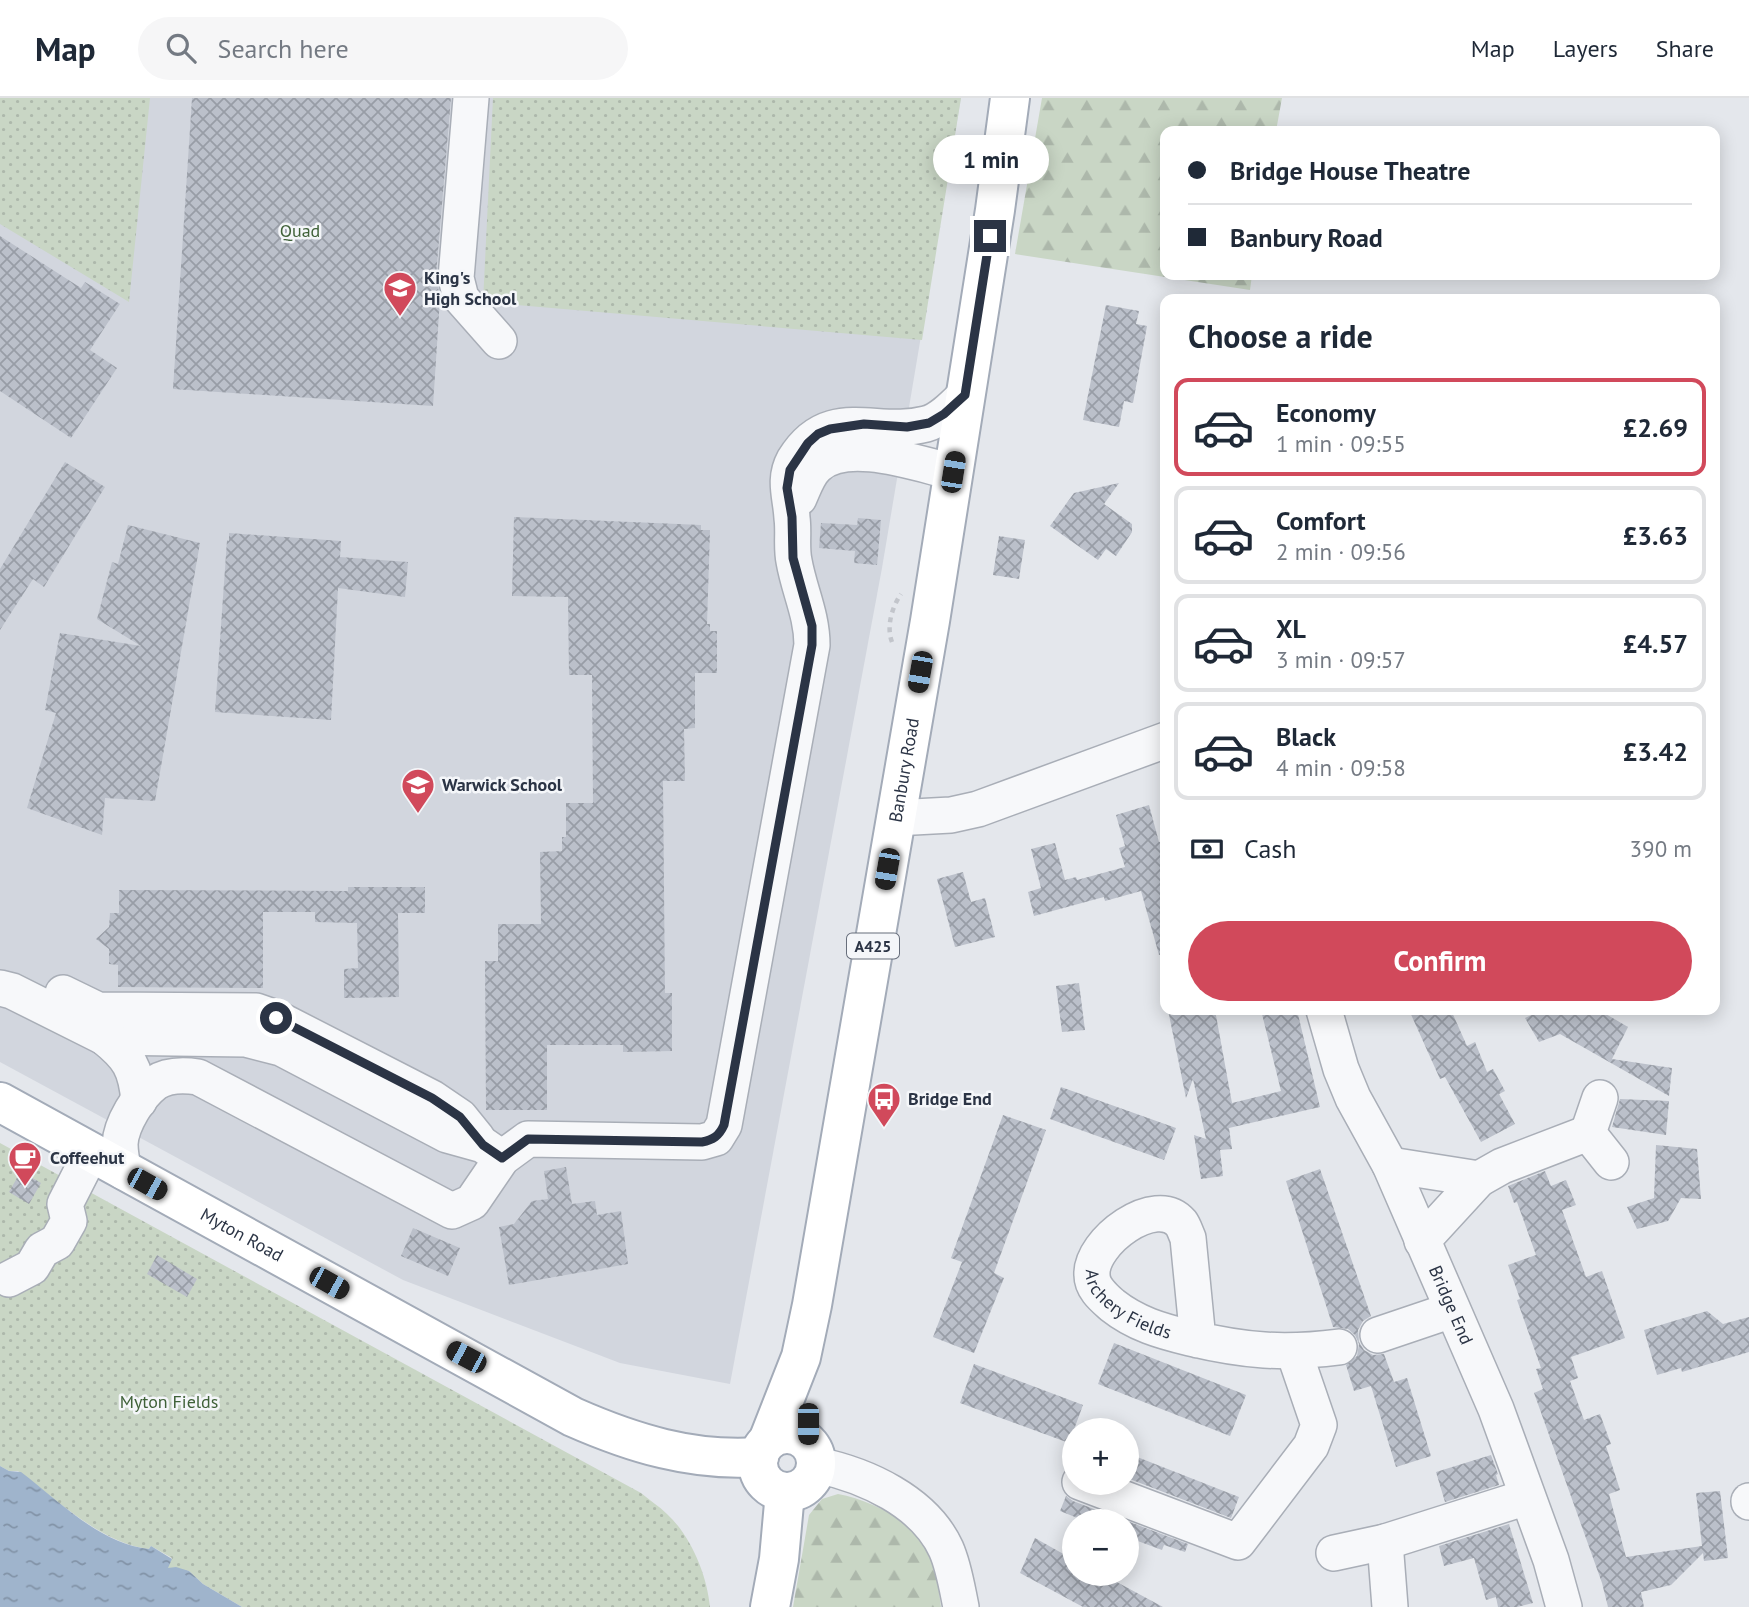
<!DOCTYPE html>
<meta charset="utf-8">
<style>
:root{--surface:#fff;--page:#f6f6f7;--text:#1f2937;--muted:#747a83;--line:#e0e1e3;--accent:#d1495b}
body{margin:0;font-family:"PT Sans",sans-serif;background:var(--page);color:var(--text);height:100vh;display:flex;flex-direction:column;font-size:26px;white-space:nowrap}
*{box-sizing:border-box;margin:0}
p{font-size:23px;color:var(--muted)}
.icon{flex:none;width:38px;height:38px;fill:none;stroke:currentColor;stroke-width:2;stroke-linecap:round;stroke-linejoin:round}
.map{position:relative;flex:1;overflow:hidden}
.drawer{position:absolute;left:1160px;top:196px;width:560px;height:721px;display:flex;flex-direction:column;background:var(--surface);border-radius:14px;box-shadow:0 4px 18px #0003}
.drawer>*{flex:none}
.top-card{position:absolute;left:1160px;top:28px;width:560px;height:154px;border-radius:14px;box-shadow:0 4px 18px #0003;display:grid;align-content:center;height:154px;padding:0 28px;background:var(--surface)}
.fabs{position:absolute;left:1062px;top:1320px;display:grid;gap:14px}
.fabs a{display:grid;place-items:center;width:77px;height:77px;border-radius:50%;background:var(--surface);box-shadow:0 4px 18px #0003;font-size:35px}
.end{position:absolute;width:32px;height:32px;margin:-16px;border:9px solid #2b3445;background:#fff;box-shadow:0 0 0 4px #fff}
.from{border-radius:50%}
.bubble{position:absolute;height:49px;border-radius:24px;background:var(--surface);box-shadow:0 4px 18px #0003;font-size:23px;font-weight:700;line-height:49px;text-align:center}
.car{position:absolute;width:21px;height:42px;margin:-21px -10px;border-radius:9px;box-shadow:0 0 5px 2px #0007;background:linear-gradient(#222 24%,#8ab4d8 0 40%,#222 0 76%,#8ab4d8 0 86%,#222 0)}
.top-card b{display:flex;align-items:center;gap:24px;height:66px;font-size:26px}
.top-card b+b{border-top:2px solid var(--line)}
.top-card i{width:18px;height:18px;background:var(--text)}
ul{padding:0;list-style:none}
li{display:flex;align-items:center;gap:21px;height:98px;margin:0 14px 10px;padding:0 14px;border:4px solid var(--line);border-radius:14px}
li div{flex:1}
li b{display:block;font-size:26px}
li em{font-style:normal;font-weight:700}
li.current{border-color:var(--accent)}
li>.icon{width:63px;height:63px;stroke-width:1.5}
h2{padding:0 28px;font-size:32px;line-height:84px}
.pay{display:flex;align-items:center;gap:18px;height:77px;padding:0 28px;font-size:26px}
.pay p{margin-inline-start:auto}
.button{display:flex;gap:14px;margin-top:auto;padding:14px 28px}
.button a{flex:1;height:80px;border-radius:42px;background:var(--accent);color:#fff;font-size:28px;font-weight:700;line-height:80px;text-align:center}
header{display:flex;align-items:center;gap:42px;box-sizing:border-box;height:98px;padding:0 35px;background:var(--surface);border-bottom:2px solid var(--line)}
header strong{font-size:33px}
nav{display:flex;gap:38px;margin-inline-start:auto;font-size:24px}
.search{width:490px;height:63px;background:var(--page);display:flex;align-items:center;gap:18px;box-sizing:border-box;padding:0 24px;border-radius:38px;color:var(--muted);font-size:26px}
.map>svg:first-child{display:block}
</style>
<header>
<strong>Map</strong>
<div class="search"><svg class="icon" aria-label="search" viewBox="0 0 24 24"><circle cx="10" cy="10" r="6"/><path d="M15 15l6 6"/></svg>Search here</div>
<nav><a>Map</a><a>Layers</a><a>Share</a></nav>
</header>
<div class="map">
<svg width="1749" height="1509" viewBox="0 0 1749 1509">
<defs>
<pattern id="forest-firs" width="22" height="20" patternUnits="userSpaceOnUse" patternTransform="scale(1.75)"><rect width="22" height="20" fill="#c9d6c5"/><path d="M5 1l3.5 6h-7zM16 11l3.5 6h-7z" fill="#adb8ab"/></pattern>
<pattern id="park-dots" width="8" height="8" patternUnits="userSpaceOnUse" patternTransform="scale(1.75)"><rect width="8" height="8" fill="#c9d6c5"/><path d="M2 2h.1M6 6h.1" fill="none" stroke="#adb8ab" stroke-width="1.8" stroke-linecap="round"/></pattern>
<pattern id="water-ripples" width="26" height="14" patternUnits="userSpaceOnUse" patternTransform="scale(1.75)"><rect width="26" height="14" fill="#9fb4cc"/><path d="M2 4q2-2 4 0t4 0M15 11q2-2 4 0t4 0" fill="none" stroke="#8293a7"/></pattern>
<pattern id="building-cross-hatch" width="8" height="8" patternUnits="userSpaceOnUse" patternTransform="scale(1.75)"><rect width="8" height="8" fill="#bbc0ca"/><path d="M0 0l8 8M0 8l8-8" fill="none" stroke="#989da6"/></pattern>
</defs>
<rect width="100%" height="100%" fill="#e4e7ec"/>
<path fill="#d2d6de" d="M0 0H961L882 470 730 1286 620 1265 403 1182 0 964Z"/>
<path fill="url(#forest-firs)" d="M1042 0H1282L1276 33H1166V177H1252L1250 192 1015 156Z
M838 1396C870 1402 916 1423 930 1456 936 1472 939 1492 941 1509H793L809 1417 822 1401Z"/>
<path fill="url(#park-dots)" d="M0 0H150L129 204 0 126Z
M493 0H961L922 242 483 204Z
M0 1045 641 1395C649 1402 659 1408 667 1416 691 1438 707 1477 710 1509H242L203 1486 189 1473 167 1471 172 1460 151 1448 149 1451C102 1446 55 1400 18 1373H9L0 1368Z"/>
<path fill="url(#water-ripples)" d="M0 1368 9 1373 21 1374C58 1402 100 1446 149 1451L151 1448 172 1461 168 1470 176 1469 189 1473 203 1486 242 1509H0Z"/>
<path fill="url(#building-cross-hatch)" d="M192 0H451L436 178 440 200 433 308 173 291Z
M0 138 81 190 85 184 120 206 90 252 117 270 71 340 0 293Z
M1106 207 1139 213 1136 226 1147 228 1133 305 1124 303 1119 329 1083 322Z
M65 364 105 389 44 489 33 481 0 532V471Z
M1119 385 1104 406 1132 426V434L1116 458 1106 451 1098 462 1050 428 1074 395Z
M514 419 701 427V432H710L707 526H710V533H717V575H695V630L684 631 685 683H663L665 895H672V953L623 954V947H547V1012H486L485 863H498V826H541L540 754 562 753V739H566V705H593L592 577H569L568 499 512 498Z
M858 420 881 422 877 467 854 465 855 453 819 450 821 425 857 427Z
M128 427 200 445 155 703 105 700 102 737 27 710 56 615 45 612 60 535 141 548 97 521 112 464 118 466Z
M229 435 341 443 340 459 408 464 405 499 338 490 331 622 215 614 227 442 229 443Z
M999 438 1025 442 1019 481 993 477Z
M1149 707 1159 744 1166 742V856L1159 857 1141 793 1105 803 1104 799 1034 818 1028 794 1041 790 1031 751 1055 745 1065 782 1076 779 1077 782 1125 769 1119 750 1125 748 1116 717Z
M963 774 971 804 985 800 995 839 955 849 937 781Z
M348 789H425V815H398L399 899 344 900V871L358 870 357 825 315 824V814H263V890L118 889V867L109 866V851L96 841 109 829 110 815H119V792L348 793Z
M1079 885 1085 932 1062 934 1056 888Z
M1168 912H1215L1232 1005 1281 993 1262 916 1281 912H1297L1320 1009 1229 1030 1232 1051 1220 1052 1223 1078 1201 1081 1194 1037 1206 1041 1193 981 1186 1000Z
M1409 912H1451L1467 948 1475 944 1487 974 1493 971 1505 993 1499 996 1515 1026 1481 1044 1445 979 1440 981Z
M1542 912H1599L1628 929 1612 961 1672 970 1669 998 1560 936 1539 944 1525 920Z
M1061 989 1176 1030 1164 1062 1050 1021Z
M1620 1001 1669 1003 1666 1037 1612 1029Z
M1003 1017 1046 1032 994 1175 1004 1180 974 1255 933 1239 962 1164 951 1160Z
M1656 1047 1697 1051 1701 1101 1681 1100 1668 1123 1637 1131 1627 1109 1654 1100Z
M566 1069 572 1106 595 1103 597 1117 621 1113 628 1166 509 1187 499 1129 514 1126 532 1103 548 1101 544 1073Z
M1320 1071 1371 1218 1363 1223 1358 1232 1359 1244 1364 1252 1373 1257 1384 1256 1394 1284 1407 1280 1431 1358 1396 1369 1371 1288 1354 1293 1346 1267 1357 1258 1359 1246 1355 1237 1348 1231 1333 1229 1286 1083Z
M21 1073 41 1085 29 1106 9 1094Z
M1545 1073 1551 1088 1566 1082 1576 1107 1562 1112 1586 1179 1602 1173 1625 1240 1571 1259 1578 1280 1570 1283 1584 1322 1600 1316 1611 1346 1606 1348 1620 1392 1609 1396 1626 1459 1702 1448 1696 1395 1720 1393 1728 1460 1704 1463 1703 1455 1671 1487 1641 1494 1644 1509H1608L1602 1485 1534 1295 1543 1291 1536 1271 1541 1270 1517 1202 1520 1201 1508 1167 1536 1157 1517 1104 1514 1105 1508 1088Z
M413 1130 460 1150 448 1178 401 1158Z
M157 1157 197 1181 187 1199 147 1176Z
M1707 1213 1723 1226 1749 1219V1254L1682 1274 1681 1270 1657 1277 1644 1232Z
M1114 1245 1246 1297 1230 1338 1098 1286Z
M974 1266 1083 1307 1069 1345 960 1305Z
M1127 1355 1239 1399 1231 1420 1127 1380Z
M1491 1357 1498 1376 1496 1377 1499 1387 1445 1404 1436 1374Z
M1066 1398 1073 1403 1125 1423H1085L1060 1413Z
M1127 1423 1188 1446 1185 1454 1164 1447 1162 1452 1127 1439Z
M1509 1426 1533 1505 1517 1509H1498L1496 1499 1486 1502 1474 1460 1444 1468 1439 1448Z
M1035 1440 1074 1462V1475H1100L1163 1509H1083L1020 1475Z"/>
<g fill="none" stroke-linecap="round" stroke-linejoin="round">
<defs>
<g id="minor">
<path d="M471 0 456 180 461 200 499 243"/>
<path d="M799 400C804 389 808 376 817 368 847 340 918 366 953 374"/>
<path d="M895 720 951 717 978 711 1166 642"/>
<path d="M0 890 12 893 104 939 246 941 281 950 447 1037 483 1047 502 1060"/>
<path d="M63 895 98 912 256 913 276 920 432 1000 460 1019 477 1040"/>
<path id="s1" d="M1324 912 1341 971 1353 1000 1390 1067 1496 1311 1551 1462 1564 1509"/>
<path d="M104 939C129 959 136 970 139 1003"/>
<path d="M1600 1000 1588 1035 1611 1064"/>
<path d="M1390 1067 1479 1081"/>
<path d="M124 1074C122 1065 120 1056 120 1046 121 1026 139 997 155 985 167 977 185 977 198 979L452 1113 472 1104 502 1060 528 1041 702 1044 716 1040 724 1027 812 547C812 517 799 492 794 463 791 449 794 434 792 420 791 399 783 382 794 362 829 305 876 339 926 326 941 322 954 308 965 297"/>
<path d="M1422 1143 1479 1081 1502 1068 1588 1035"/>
<path d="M9 1181 32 1169 42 1152 57 1144 69 1123 65 1106 91 1055"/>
<path d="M1378 1237 1452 1212"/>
<path id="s2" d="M1198 1242 1188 1140C1186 1136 1184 1129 1181 1125 1156 1095 1090 1144 1092 1177 1092 1190 1103 1199 1112 1207 1136 1226 1161 1233 1190 1240 1245 1253 1283 1256 1339 1249"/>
<path d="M817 1367C865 1377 924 1403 946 1451 954 1469 957 1490 961 1509"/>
<path d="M1080 1384 1238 1444 1311 1348 1319 1327 1294 1254"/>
<path d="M1749 1403V1404"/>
<path d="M1385 1444 1390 1509"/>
<path d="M1334 1455 1385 1444 1527 1399"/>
</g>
<g id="major">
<path id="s3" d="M0 1004 573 1319C632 1345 693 1364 759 1359"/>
<circle cx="787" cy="1365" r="29"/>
<path id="s4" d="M768 1343 801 1259 812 1207 930 523 995 112 1010 0"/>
<path d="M770 1509 779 1461 785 1394"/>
</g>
</defs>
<use href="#minor" stroke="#a9aeb7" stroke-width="38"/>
<use href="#major" stroke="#a3abb8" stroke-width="42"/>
<path stroke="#c2c5cb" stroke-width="4.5" stroke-dasharray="5 5" stroke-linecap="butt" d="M892 544C886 529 892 509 901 496"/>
<use href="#minor" stroke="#f7f8fa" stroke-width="35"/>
<use href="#major" stroke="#fff" stroke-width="38"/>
</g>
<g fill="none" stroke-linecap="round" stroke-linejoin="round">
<path stroke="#2b3445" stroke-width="9" d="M276 920 432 1000 460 1019 483 1047 502 1060 528 1041 702 1044C713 1042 719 1038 724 1027L812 547V528L793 460 792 419 787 390 790 372 808 345 818 336 830 331 864 326 907 329 929 325 944 316 965 297 990 138"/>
</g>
<defs>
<symbol id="school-pin" viewBox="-11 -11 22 30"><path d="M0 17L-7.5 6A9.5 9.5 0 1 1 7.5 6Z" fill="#d1495b" stroke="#f4f6f9"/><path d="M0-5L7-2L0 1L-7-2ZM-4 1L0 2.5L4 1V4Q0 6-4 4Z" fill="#fff"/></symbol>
<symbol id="bus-pin" viewBox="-11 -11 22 30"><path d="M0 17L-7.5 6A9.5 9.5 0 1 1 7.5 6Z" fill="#d1495b" stroke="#f4f6f9"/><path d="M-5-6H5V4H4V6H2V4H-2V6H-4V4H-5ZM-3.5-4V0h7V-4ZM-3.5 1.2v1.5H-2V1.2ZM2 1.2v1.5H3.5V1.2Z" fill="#fff"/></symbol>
<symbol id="cafe-pin" viewBox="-11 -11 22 30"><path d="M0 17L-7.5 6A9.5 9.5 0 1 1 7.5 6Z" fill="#d1495b" stroke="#f4f6f9"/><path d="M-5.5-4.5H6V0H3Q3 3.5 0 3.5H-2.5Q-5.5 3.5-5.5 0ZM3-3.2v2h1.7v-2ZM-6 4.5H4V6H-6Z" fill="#fff"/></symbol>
</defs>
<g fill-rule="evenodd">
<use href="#school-pin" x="381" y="171" width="38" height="52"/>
<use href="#school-pin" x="399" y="668" width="38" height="52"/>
<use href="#bus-pin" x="865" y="982" width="38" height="52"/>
<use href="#cafe-pin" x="6" y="1041" width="38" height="52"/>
</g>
<g text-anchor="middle" stroke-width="5" stroke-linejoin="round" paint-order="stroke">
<rect fill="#f4f6f9" stroke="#676e7b" stroke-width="2" x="847" y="835.5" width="52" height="25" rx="5"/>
<g font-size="16" font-weight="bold" fill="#2b3445">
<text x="873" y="854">A425</text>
</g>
<g font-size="18" fill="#3f6138" stroke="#f4f6f9">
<text x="300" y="139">Quad</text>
<text x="169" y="1310">Myton Fields</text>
</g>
<g font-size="18" font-weight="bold" fill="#2b3445" stroke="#f4f6f9" text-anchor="start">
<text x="424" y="186">King's<tspan x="424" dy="21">High School</tspan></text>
<text x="442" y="693">Warwick School</text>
<text x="908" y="1007">Bridge End</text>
<text x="50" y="1066">Coffeehut</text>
</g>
<g font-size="18" fill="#2b3445" stroke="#f4f6f9">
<text dy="6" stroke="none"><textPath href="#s4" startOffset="686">Banbury Road</textPath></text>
<text dy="6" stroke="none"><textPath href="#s3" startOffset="276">Myton Road</textPath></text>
<text dy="6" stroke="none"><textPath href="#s2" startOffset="290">Archery Fields</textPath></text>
<text dy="6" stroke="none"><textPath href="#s1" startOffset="322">Bridge End</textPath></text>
</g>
</g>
</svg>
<div class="fabs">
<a>+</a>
<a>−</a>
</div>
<i class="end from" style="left:276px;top:920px"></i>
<i class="end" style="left:990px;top:138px"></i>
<div class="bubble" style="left:933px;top:37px;width:116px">1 min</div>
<i class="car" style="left:953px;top:374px;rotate:9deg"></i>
<i class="car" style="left:920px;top:574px;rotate:190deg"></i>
<i class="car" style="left:887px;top:771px;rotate:190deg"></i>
<i class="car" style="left:147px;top:1086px;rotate:119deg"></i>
<i class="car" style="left:329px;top:1185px;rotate:119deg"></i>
<i class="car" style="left:466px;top:1259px;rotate:298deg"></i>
<i class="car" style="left:808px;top:1326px;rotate:180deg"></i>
<div class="top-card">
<b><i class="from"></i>Bridge House Theatre</b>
<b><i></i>Banbury Road</b>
</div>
<section class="drawer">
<h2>Choose a ride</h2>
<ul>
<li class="current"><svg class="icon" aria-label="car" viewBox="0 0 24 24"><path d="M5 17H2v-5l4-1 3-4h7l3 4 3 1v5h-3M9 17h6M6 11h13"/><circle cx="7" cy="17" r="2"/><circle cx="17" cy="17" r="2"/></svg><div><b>Economy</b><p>1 min · 09:55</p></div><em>£2.69</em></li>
<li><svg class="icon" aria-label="car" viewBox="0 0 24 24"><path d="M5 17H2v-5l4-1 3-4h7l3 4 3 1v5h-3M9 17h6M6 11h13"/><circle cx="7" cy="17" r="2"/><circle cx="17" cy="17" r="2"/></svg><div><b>Comfort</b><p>2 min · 09:56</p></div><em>£3.63</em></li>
<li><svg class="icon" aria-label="car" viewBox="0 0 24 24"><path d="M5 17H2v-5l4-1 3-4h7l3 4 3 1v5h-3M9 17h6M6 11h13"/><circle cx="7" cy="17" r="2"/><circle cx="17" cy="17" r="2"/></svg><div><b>XL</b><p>3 min · 09:57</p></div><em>£4.57</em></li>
<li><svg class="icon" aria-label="car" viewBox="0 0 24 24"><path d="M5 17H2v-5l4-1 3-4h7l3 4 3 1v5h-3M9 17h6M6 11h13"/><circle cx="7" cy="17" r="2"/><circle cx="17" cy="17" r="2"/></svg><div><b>Black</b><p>4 min · 09:58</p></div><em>£3.42</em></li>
</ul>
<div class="pay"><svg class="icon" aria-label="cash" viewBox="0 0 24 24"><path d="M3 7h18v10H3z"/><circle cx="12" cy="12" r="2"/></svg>Cash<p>390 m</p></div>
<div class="button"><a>Confirm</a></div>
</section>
</div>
